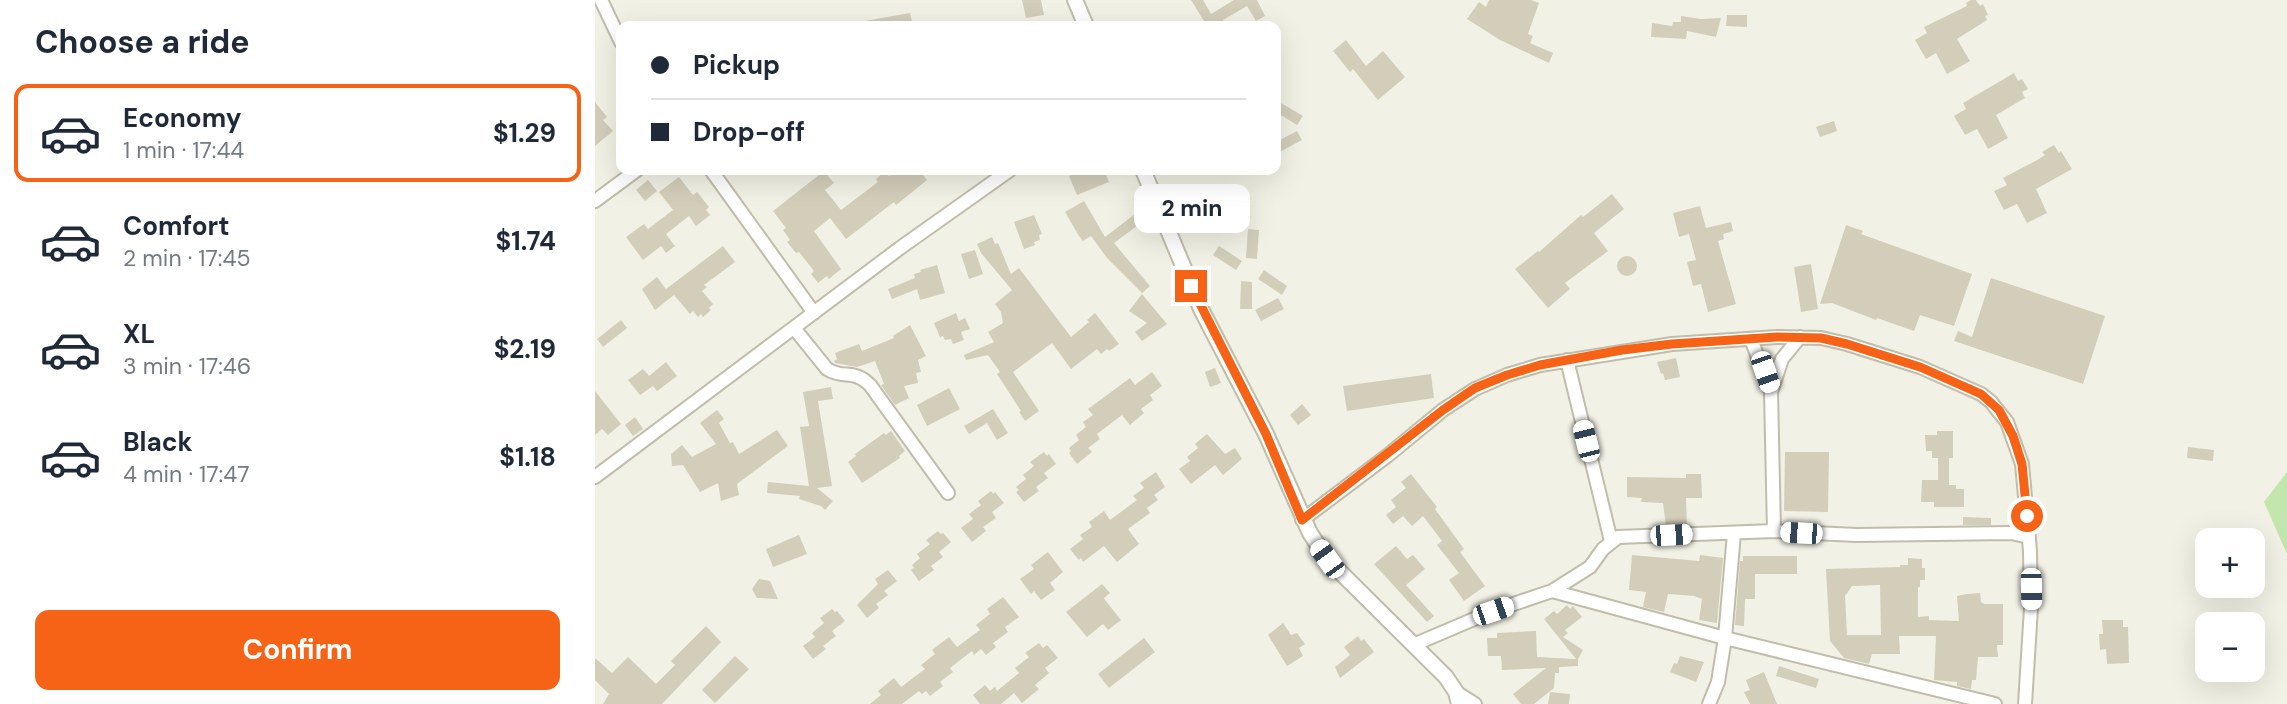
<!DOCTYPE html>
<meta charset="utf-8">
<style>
:root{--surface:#fff;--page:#f2f2f3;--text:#1f2937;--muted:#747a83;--line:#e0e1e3;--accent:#f76316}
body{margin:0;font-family:"DM Sans",sans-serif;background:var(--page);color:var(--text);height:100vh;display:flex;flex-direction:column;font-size:26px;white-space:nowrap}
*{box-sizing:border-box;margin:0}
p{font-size:23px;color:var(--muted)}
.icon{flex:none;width:38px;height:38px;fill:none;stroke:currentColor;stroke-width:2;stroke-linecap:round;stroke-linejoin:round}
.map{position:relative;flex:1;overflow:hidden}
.details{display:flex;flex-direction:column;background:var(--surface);width:595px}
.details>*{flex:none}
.top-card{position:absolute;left:21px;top:21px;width:665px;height:154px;border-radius:14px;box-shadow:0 7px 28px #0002;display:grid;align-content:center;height:154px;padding:0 35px;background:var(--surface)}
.tools{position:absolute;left:1600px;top:528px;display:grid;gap:14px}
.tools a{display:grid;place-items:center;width:70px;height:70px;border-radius:14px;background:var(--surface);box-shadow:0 7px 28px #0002;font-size:35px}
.end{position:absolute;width:32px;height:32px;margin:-16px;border:9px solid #f76316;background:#fff;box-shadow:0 0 0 4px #fff}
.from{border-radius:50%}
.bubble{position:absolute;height:49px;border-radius:14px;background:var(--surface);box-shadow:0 7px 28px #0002;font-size:23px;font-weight:700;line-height:49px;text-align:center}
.car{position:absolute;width:21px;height:42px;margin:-21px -10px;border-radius:9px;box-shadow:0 0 5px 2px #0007;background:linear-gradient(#fff 24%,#345 0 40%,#fff 0 76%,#345 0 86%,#fff 0)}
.top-card b{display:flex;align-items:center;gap:24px;height:66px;font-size:26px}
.top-card b+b{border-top:2px solid var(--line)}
.top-card i{width:18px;height:18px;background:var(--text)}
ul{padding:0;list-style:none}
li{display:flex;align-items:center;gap:21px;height:98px;margin:0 14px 10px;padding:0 21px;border:4px solid transparent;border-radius:14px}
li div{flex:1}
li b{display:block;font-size:26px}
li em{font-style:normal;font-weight:700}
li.active{border-color:var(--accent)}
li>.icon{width:63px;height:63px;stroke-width:1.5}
h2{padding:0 35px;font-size:32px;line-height:84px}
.button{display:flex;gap:14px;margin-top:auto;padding:14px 35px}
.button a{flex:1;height:80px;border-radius:14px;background:var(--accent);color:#fff;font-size:28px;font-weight:700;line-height:80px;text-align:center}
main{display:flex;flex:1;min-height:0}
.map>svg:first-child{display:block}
</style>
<main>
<section class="details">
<h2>Choose a ride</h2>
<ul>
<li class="active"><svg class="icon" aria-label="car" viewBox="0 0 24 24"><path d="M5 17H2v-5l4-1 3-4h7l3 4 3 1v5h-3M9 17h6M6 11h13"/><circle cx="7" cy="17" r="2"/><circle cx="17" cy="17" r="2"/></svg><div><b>Economy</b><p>1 min · 17:44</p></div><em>$1.29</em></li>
<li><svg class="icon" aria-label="car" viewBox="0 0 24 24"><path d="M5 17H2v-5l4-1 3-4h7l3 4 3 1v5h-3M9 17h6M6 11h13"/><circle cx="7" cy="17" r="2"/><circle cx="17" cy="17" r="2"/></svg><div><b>Comfort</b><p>2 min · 17:45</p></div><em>$1.74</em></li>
<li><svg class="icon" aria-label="car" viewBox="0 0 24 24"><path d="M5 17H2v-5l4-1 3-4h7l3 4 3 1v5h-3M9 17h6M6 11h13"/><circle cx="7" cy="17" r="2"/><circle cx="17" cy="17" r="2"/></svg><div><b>XL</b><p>3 min · 17:46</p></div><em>$2.19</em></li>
<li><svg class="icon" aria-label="car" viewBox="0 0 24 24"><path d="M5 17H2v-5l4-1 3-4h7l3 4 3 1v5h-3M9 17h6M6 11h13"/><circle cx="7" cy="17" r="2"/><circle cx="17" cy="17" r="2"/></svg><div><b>Black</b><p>4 min · 17:47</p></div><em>$1.18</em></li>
</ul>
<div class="button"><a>Confirm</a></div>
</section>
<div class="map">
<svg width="1692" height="704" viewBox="0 0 1692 704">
<rect width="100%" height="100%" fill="#f2f1e5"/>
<path fill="#c2e6ad" d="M1692 472V554L1669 502Z"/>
<path fill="#d3ceba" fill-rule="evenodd" d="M427 0H446L449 15 431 18Z
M596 0H608L616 14 639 0H662L670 16 661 21 652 6 628 20 632 26H612Z
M894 0H936L944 3 933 34 938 36 935 43 958 53 954 63 905 40 872 19 884 2 891 7Z
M1376 0H1381L1385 6 1388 4 1393 15 1390 16 1392 20 1362 39 1375 61 1352 74 1341 53 1331 59 1320 40 1332 33 1329 27 1372 6 1371 3Z
M315 13 318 26H270V21Z
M1132 15H1152V27L1131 26Z
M1086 16 1106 19 1126 18 1121 37 1092 31 1091 39 1056 37 1057 23 1077 26 1078 22H1086Z
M751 40 771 66 788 51 810 77 783 100 758 69 755 72 738 51Z
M1419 73 1423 81 1427 79 1433 89 1427 92 1430 98 1401 115 1413 138 1393 149 1382 129 1370 135 1359 116 1371 109 1368 103Z
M681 100 708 116 702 125 681 112Z
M0 102 12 117 8 120 18 131 0 146Z
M1239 121 1242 131 1225 137 1221 127Z
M702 131 707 140 681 154V142Z
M1459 145 1464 153 1466 151 1477 169 1441 189 1452 213 1432 223 1422 204 1409 210 1399 191 1412 185 1408 178 1444 159 1450 155 1447 152Z
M303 170H324L332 180 301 205 299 202 251 239 235 218 219 231 246 269 234 279 232 276 223 283 216 274 219 271 204 252 201 253 192 242 195 240 188 230 191 228 178 211 229 171 239 183 230 190 246 210 283 182 281 179 290 171 294 176Z
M489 170H509L514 182 482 195 474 176Z
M84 177 98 195 102 192 114 207 111 210 115 215 101 226 94 216 71 234 80 246 71 253 66 246 48 260 31 237 49 224 53 229 78 210 64 192Z
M53 180 62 191 50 201 41 190Z
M1017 194 1029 209 999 233 1013 251 970 283 975 289 953 308 920 269 943 251 944 252 986 215 988 217Z
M599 195 604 206 590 213 585 202Z
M489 201 510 237 544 211 550 220 519 243 555 286 547 293 512 258 496 236 488 241 484 236 470 212Z
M1105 206 1111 228 1136 222 1138 231 1128 234 1129 239 1123 241 1141 304 1113 312 1106 284 1098 286 1092 262 1101 260 1094 234 1084 237 1078 213Z
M439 215 447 234 444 235 445 240 439 242 440 245 429 249 419 222Z
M1251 225 1268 231 1266 234 1377 274 1359 326 1325 315 1319 331 1282 318 1281 320 1237 303 1225 304Z
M653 229 664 230 662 259 651 258Z
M397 237 400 244 403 243 416 274 424 268 476 337 494 322 492 320 500 313 524 344 514 351 512 349 506 354 502 349 476 369 457 343 418 372 444 411 430 421 424 412 426 411 402 374 405 372 393 355 371 360 369 355 399 342 393 332 408 323 406 312 400 304 417 290 386 253 382 244Z
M128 246 140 262 109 285 112 287 107 291 118 304 114 308 116 310 108 317 106 314 103 317 98 311 95 314 79 295 60 310 47 289 62 277 71 289Z
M624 246 647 261 641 270 618 255Z
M380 250 388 274 374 279 366 254Z
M1022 266a10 10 0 1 1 20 0a10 10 0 1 1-20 0Z
M1216 264 1223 309 1206 312 1199 267Z
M342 265 350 293 325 300 322 289 297 299 293 289 320 278 319 274 326 272 325 270Z
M669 270 692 286 687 295 663 279Z
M1396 278 1510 316 1488 384 1359 341 1363 331 1377 337Z
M646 281 657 282V309H645Z
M547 294 572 324 547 341 540 332 552 323 534 311Z
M683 298 689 309 666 321 660 310Z
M361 313 364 321 370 318 375 329 366 332 369 340 358 344 356 339 350 340 348 336 345 337 339 323Z
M26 320 32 328 8 347 2 339Z
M315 325 331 356 323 360 326 372 321 373 323 383 309 386 314 398 300 405 286 385 289 384 280 361 262 367 240 363 239 361 242 359 240 353 264 344 267 351 299 338 298 336Z
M1081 358 1085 377 1070 380 1068 373 1066 374 1062 362Z
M71 362 82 376 62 391 58 386 45 395 33 380 48 369 54 376Z
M620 368 626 383 615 387 610 372Z
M557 372 567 386 555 395 558 400 546 409 549 413 535 425 527 415 502 434 505 439 493 448 497 452 482 464 474 453 476 451 474 448 484 440 481 435 491 427 488 422 498 415 493 409 535 378 540 385Z
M836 374 839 398 752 411 748 386Z
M236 387 238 399 223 401 237 486 222 488 238 501 230 510 226 506 204 499 205 496 172 493 173 482 214 486 205 427 214 426 208 392Z
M354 388 365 409 332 426 322 405Z
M0 391 26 424 13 435 7 429 0 435Z
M707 404 716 415 703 425 695 415Z
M398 409 413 433 402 440 392 423 374 434 369 426Z
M122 410 129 419 124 423 135 443 138 442 144 454 182 430 193 446 142 484 144 495 126 501 123 483 105 492 88 465 77 466 76 454 87 445 97 457 121 444 105 423Z
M40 417 48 429 38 436 30 425Z
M296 431 310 451 304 456 305 458 267 483 253 462 261 456 260 454 289 433 291 435Z
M1342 431H1358V458H1354V485H1361V489H1369V507H1339V502H1326L1327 480H1343V458H1337V451H1331L1330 435H1342Z
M612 434 630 454 640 448 647 459 628 475 620 465 596 484 584 469 595 461 592 457 603 448 600 444Z
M1593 447 1619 450 1618 461 1592 458Z
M449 452 452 456 454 454 461 464 449 473 453 478 441 487 444 491 429 502 421 492 424 490 421 487 431 479 428 475 439 466 435 462Z
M1190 452H1234L1233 512 1189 511Z
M561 472 570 487 559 495 563 500 552 508 555 513 533 529 544 544 522 562 509 546 488 562 486 558 484 560 475 549 488 539 485 535 497 527 494 522 509 511 515 520 542 500 538 496 549 488 545 483Z
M816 474 842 507 840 509 869 549 865 552 890 586 869 601 854 580 864 573 842 545 847 541 828 516 817 526 808 516 798 524 791 515 801 507 796 500 811 488 806 482Z
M1091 474H1106L1107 498H1091L1092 526H1071L1068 503 1046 502 1047 498 1032 497V477L1091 478Z
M396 491 398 494 400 492 409 503 397 512 401 518 388 527 391 531 377 542 366 528 378 519 374 514 386 505 383 501Z
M1368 517 1396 518V525H1368Z
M343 531 346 534 348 533 356 542 344 552 348 557 336 566 339 570 324 581 316 570 319 568 317 565 325 558 322 554 335 544 331 540Z
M204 535 212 554 178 567 171 549Z
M801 546 812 559 818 555 830 569 811 585 839 616 832 622 779 564Z
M453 552 468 572 455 583 460 590 446 600 439 591 436 594 425 579 439 569 436 565Z
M1037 555 1104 561 1105 555 1128 558 1122 623 1104 620 1107 599 1099 596 1073 594 1069 612 1048 607 1051 592 1034 590Z
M1148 556H1202V574H1160V599H1150L1149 626 1140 625 1145 561H1148Z
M1313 558 1327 559V568H1330V580H1325V587H1323V617L1334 616V620L1364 621 1362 596 1372 594 1385 593 1386 602 1389 604H1408V645H1402L1403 657H1383L1381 680H1377L1376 689 1362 686V682L1339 680 1341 636H1304L1305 654H1277L1274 664 1249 658 1235 641 1231 569 1305 567V565H1313ZM1285 585 1286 635H1252L1250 596 1257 586Z
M293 570 302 581 289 591 293 595 281 604 284 608 272 618 262 605 283 584 280 579Z
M164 579 175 581 183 599 162 598 157 589Z
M507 584 515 593 509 598 510 600 526 620 513 630 508 624 492 637 471 612Z
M408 597 424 617 410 627 413 632 398 643 401 647 391 655 386 649 379 655 377 651 355 668 358 672 345 682 348 686 335 696 331 691 327 694 324 691 307 704H275L286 695 283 691 299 678 306 687 330 669 326 665 340 654 337 650 354 637 362 647 385 630 381 625 395 614 392 609Z
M972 605 975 609 978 606 987 617 970 630 973 633 968 637 988 650 983 659V666L964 667V673H960L959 688 939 704H926L918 694 951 668 907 670 906 656H893L892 638H902V633L941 631 942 657 981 659 949 619 959 611 962 614Z
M237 609 240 612 242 611 250 621 237 631 241 636 228 646 231 649 218 659 208 646 220 637 217 633 229 623 225 618Z
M1507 620H1528V627H1533L1534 663 1512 664 1511 649 1505 650 1504 634H1508Z
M688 623 696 635 702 633 710 644 704 648 708 656 692 666 673 635Z
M111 626 126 642 67 704H8L14 694 0 680V658L17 673 33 657 61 684 80 665 76 661Z
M763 636 766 641 769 639 779 652 745 678 740 667 755 655 749 647Z
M549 638 560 652 514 688 503 674Z
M444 643 448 648 452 645 463 658 450 668 454 673 440 685 444 689 427 703 419 693 406 704H385L378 695 390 685 395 691 400 687 402 691 424 673 420 668 434 657 430 653Z
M140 656 154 669 120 703 107 690Z
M1085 656 1109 662 1101 682 1075 672 1079 663 1082 664Z
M1184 666 1224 679 1221 688 1181 676Z
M1169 672 1182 704H1155L1149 692 1155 690 1151 680Z
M955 692 975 694 974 704H953Z"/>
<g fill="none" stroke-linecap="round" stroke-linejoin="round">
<defs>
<path id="minor" d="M6 0 26 42
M116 170 219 313
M0 201 42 170
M199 328 232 369C250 380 257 368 275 385L353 493
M1156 339 1176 392
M972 360 1016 541
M0 477 305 248 415 170
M707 520 792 456 848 410 880 389 912 375 945 365 1077 344 1182 337 1226 338 1252 344 1325 367 1386 394 1396 402 1412 422 1427 464 1435 551 1436 608 1430 704
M1179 531 1176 392 1187 359 1205 337
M957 591 1130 638 1400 704
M818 645 898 611 957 591 995 567 1008 549 1023 537 1179 531 1261 535 1416 533 1434 537
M861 692 880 704
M1114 704 1123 682 1130 638 1139 533"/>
<path id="tertiary" d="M480 0 491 26
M548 170 606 309 671 434 715 533 732 559 851 677 861 692 864 704"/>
</defs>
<use href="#minor" stroke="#c0bdaa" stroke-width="16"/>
<use href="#tertiary" stroke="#c0bdaa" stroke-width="18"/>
<use href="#minor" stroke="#fff" stroke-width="12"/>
<use href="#tertiary" stroke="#fff" stroke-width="14"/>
</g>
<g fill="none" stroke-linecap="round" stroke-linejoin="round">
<path stroke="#f76316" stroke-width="9" d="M596 286 671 434 707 520 848 410 880 388 912 375 945 365 1027 350 1077 344 1182 337 1226 338 1252 344 1325 367 1386 394 1404 410 1418 436 1427 464 1432 516"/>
</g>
</svg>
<div class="tools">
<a>+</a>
<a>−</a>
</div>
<i class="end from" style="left:1432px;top:516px"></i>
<i class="end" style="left:596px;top:286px"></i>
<div class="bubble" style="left:539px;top:184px;width:116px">2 min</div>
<i class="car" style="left:1170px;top:372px;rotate:161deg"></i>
<i class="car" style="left:991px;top:441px;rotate:346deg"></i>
<i class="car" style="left:1206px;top:533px;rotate:273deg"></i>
<i class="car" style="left:1076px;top:535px;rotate:87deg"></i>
<i class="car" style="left:732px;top:559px;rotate:324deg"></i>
<i class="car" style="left:1436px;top:589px;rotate:179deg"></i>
<i class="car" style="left:898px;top:611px;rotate:71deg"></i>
<div class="top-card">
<b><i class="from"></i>Pickup</b>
<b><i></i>Drop-off</b>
</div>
</div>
</main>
